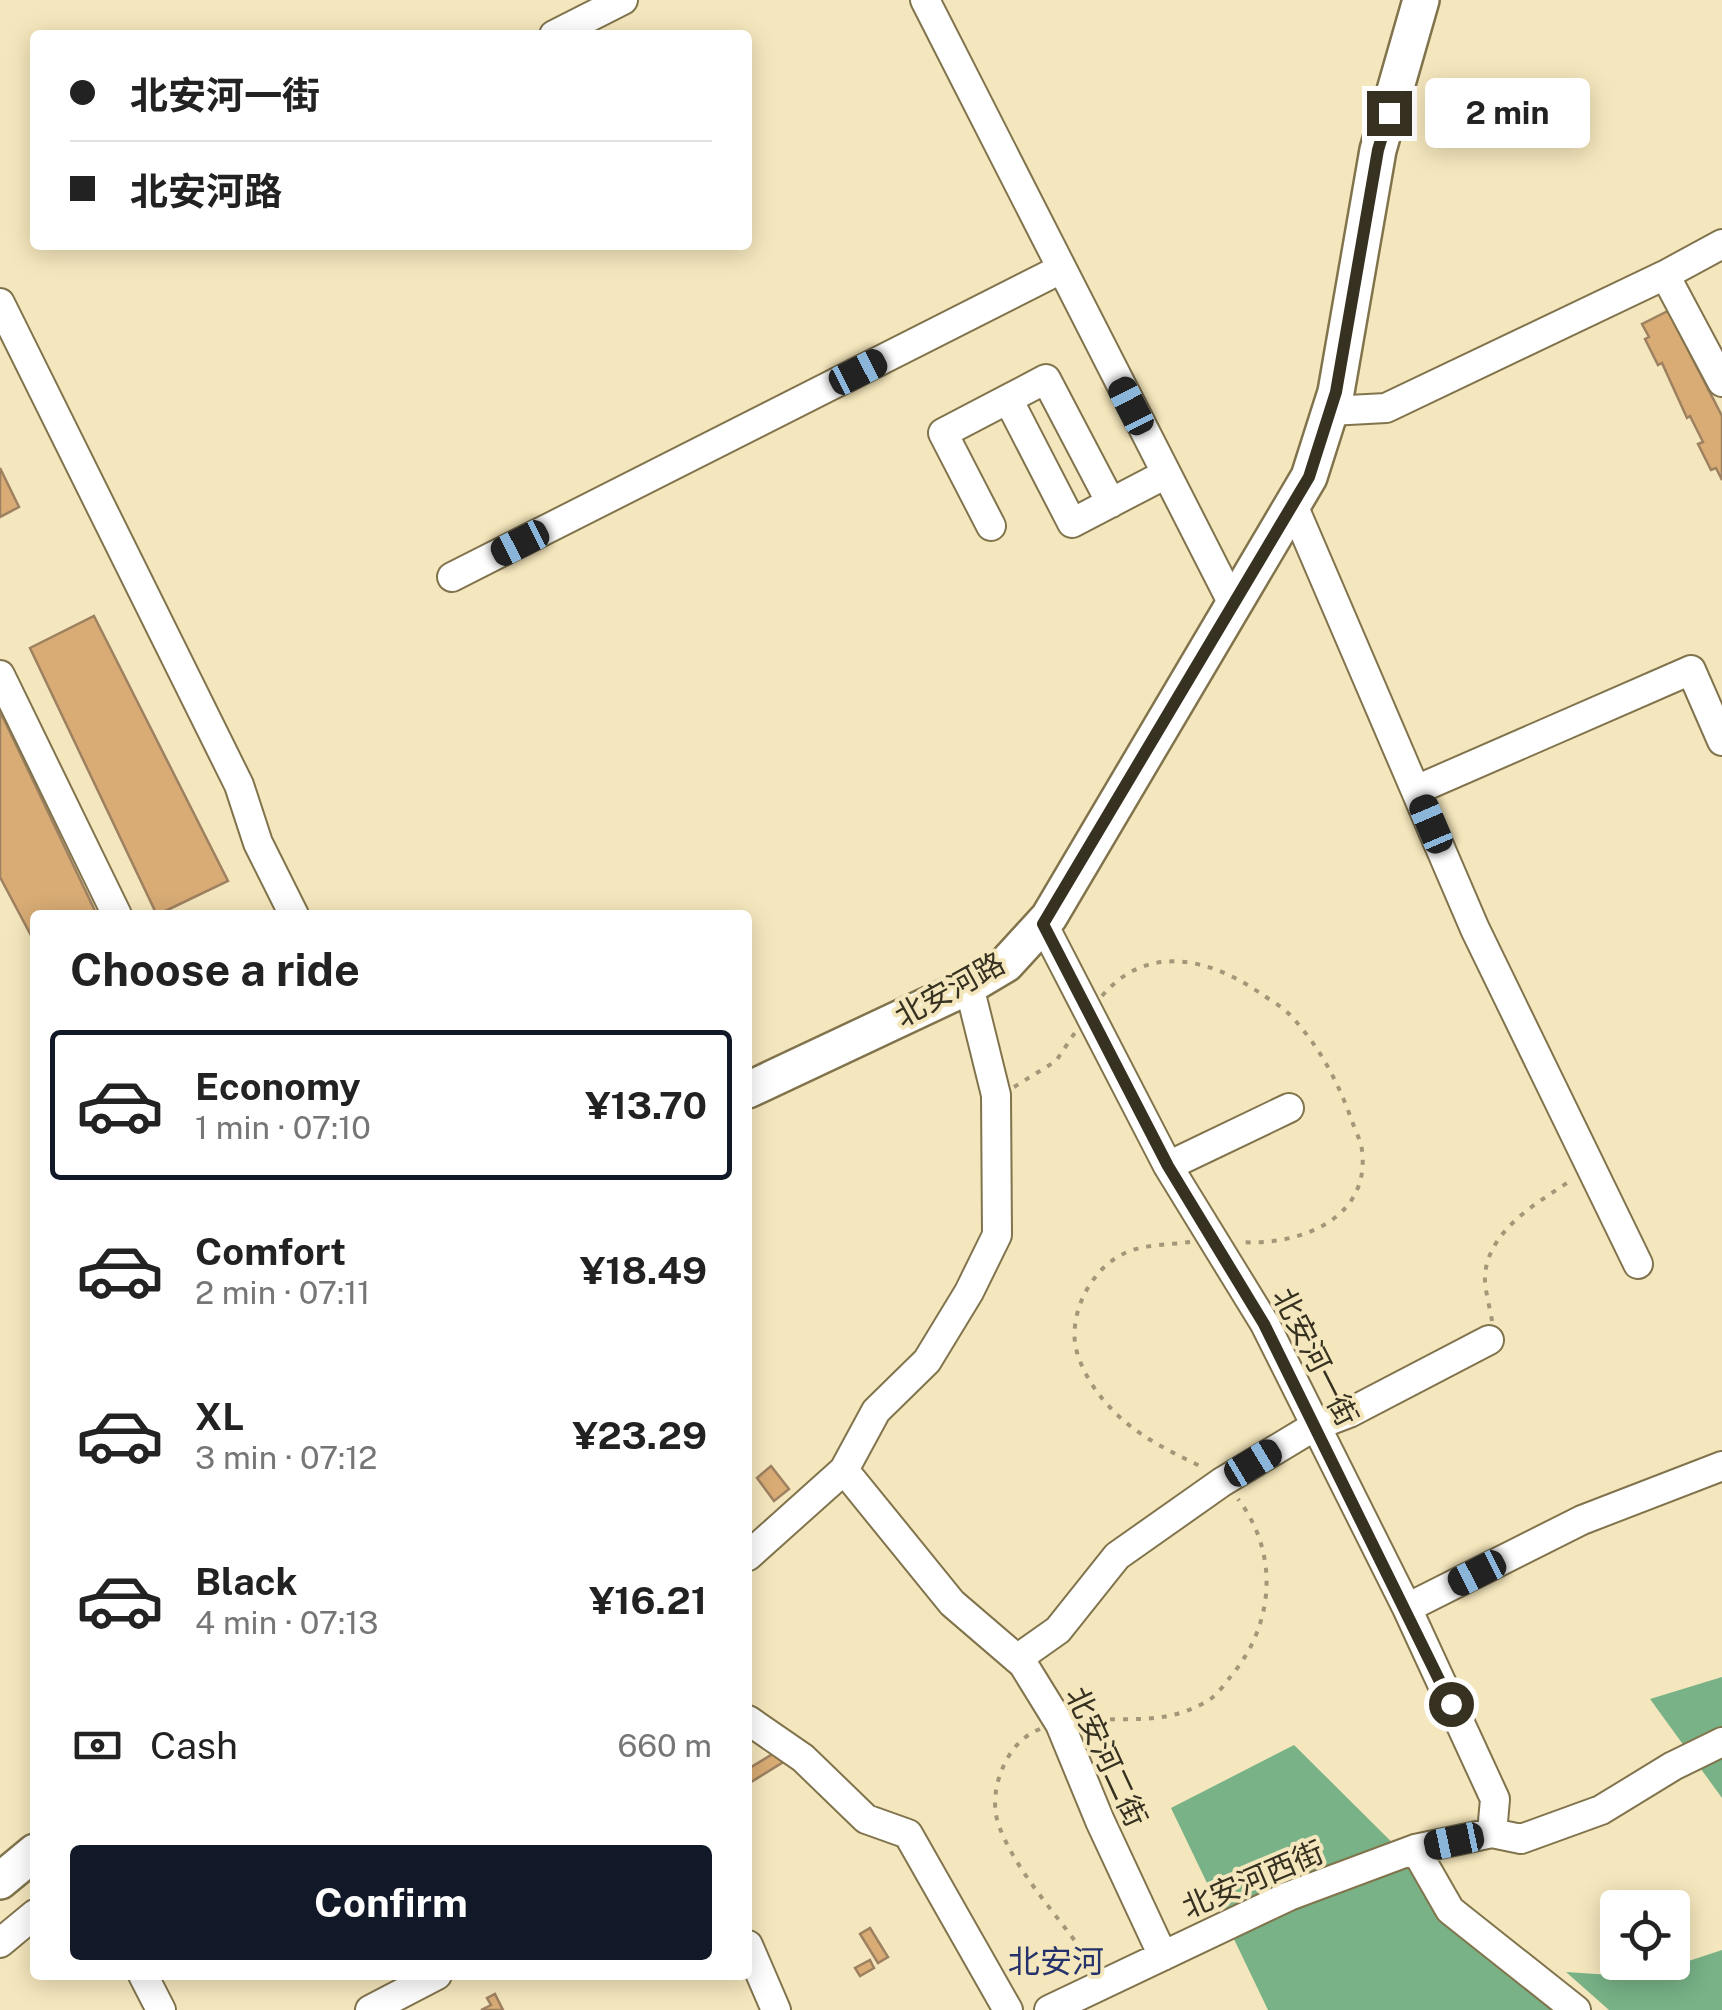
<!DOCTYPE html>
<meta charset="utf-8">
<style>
:root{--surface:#fff;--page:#f2f2f2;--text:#222;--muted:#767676;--line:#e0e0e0;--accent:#111827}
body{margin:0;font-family:"Public Sans","Noto Sans SC",sans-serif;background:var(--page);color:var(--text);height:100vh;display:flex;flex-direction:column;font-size:38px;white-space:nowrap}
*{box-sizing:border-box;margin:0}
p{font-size:32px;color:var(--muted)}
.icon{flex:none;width:55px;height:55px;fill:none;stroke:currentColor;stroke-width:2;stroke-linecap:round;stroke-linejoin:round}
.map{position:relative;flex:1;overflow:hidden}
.drawer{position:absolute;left:30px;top:910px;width:722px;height:1070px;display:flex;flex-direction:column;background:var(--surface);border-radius:10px;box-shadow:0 5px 25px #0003}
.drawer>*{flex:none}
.banner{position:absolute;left:30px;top:30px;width:722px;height:220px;border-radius:10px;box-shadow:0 5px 25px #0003;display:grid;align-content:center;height:220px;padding:0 40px;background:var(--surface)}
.controls{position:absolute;left:1600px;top:1890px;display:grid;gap:20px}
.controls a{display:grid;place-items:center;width:90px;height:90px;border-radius:10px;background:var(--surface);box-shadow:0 5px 25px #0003;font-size:50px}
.end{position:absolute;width:45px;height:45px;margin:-22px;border:12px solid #373121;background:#fff;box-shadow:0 0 0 5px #fff}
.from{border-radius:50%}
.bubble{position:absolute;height:70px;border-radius:10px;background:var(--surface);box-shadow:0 5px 25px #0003;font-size:32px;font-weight:700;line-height:70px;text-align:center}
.car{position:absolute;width:30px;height:60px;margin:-30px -15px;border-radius:12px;box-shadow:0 0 8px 2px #0007;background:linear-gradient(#222 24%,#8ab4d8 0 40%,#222 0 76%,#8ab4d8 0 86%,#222 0)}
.banner b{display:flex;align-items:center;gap:35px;height:95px;font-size:38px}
.banner b+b{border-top:2px solid var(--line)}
.banner i{width:25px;height:25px;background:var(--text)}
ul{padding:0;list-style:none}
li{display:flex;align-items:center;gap:30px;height:150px;margin:0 20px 15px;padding:0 20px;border:5px solid transparent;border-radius:10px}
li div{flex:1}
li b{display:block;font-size:38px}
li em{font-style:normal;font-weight:700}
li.on{border-color:var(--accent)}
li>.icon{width:90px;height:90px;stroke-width:1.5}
h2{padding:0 40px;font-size:45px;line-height:120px}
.pay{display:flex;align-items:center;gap:25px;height:110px;padding:0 40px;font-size:38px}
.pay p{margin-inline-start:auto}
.primary-button{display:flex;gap:20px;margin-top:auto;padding:20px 40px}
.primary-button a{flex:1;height:115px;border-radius:10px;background:var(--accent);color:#fff;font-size:40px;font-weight:700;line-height:115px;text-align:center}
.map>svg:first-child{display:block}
</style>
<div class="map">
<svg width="1722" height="2010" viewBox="0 0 1722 2010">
<rect width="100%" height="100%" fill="#f5e7bd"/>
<path fill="#78b286" d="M1722 1677V1798L1650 1699Z
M1294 1745 1439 1889 1579 2010H1268L1171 1808Z
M1722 1950V2010H1609L1566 1972 1640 1977Z"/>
<path fill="#d9ac75" stroke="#9d8161" stroke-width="2.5" d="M1668 311 1722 416V480L1716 468 1711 470 1698 444 1703 442 1690 416 1687 418 1662 363 1658 365 1645 339 1649 337 1642 324Z
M0 468 19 507 0 517Z
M94 616 228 881 157 915 30 648Z
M0 711 97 915H35V943L0 877Z
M771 1466 789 1489 774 1501 757 1478Z
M779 1750 785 1761 748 1784V1769Z
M870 1928 888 1957 878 1963 860 1934Z
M870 1960 874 1968 860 1976 855 1968Z
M495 1994 503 2010H481L491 2005 487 1998Z"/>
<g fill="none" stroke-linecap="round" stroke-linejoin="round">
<defs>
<path id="minor" d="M925 0 1234 606
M554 35 623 0
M1665 275 1722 244
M0 303 239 785 258 843 294 915
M1008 399 1046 379 1111 503
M1330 411 1386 408 1665 275 1722 382
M1293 505 1475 929 1638 1264
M991 526 943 433 1008 399 1072 523 1166 474
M452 577 1061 269
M0 675 117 915
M1416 790 1691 670 1722 741
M1043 924 1168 1166 1265 1324 1407 1608 1495 1799 1492 1833
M1168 1166 1289 1108
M844 1470 952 1603 1023 1664 1060 1724 1100 1821 1163 1956
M748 1556 844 1470 876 1411 927 1361 969 1292 997 1235 996 1095 969 986
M1407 1608 1582 1520 1722 1466
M1017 1659 1058 1630 1117 1556 1222 1482 1315 1426 1349 1413 1489 1340
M748 1720 803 1758 866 1819 908 1834 1008 2010
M1415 1849 1450 1910 1576 2010
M0 1943 35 1914
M748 1945 776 2010
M143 1975 161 2010
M370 2010 437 1975
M1049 2010 1289 1896 1415 1849 1492 1833 1521 1839 1601 1810 1673 1766 1722 1742"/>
<path id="major" d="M748 1090 969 986 1006 964 1049 917 1309 477 1336 392 1378 150 1421 0
M0 1881 35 1852"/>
</defs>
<use href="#minor" stroke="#81744d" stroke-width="32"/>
<use href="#major" stroke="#81744d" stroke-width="40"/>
<path stroke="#a29879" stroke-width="4" stroke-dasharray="5 8" stroke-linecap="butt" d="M1102 996C1147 943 1209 958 1260 993 1270 1000 1283 1007 1291 1016 1320 1047 1338 1082 1352 1121 1355 1130 1361 1141 1362 1150 1371 1221 1296 1246 1240 1242
M1014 1087 1056 1061 1076 1031
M1190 1242C1169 1245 1142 1244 1123 1254 1092 1269 1071 1309 1075 1343 1078 1364 1093 1389 1107 1404 1133 1434 1167 1450 1202 1467
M1492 1321C1490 1307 1484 1288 1485 1274 1490 1228 1539 1202 1573 1179
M1084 1721C1128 1716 1161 1726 1204 1703 1215 1698 1224 1685 1231 1676 1274 1625 1280 1554 1238 1499
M1040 1729C1025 1735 1015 1745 1007 1759 996 1779 991 1804 999 1826 1019 1878 1064 1921 1093 1967"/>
<use href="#minor" stroke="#fff" stroke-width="28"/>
<use href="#major" stroke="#fff" stroke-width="35"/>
</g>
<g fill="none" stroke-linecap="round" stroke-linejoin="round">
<path stroke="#373121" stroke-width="12" d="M1389 113 1378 150 1336 392 1309 477 1043 924 1168 1166 1264 1324 1451 1704"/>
</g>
<g text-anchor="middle" stroke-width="8" stroke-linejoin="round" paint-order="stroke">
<g font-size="30" fill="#373121" stroke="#f5e7bd">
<text transform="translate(950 990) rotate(-29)" y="10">北安河路</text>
<text transform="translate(1315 1357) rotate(63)" y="10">北安河一街</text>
<text transform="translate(1106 1757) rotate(65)" y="10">北安河二街</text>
<text transform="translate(1253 1880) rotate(-23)" y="10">北安河西街</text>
</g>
<g font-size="32" fill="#25316a" stroke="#f5e7bd">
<text x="1056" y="1973">北安河</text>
</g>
</g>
</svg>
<div class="controls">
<a><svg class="icon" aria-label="locate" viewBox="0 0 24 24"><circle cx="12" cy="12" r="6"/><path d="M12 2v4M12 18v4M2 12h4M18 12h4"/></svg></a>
</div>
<i class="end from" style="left:1451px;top:1704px"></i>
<i class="end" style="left:1389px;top:113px"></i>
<div class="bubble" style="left:1425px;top:78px;width:165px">2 min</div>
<i class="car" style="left:858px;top:372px;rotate:63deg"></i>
<i class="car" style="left:1131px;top:406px;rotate:333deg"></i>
<i class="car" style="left:520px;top:543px;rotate:243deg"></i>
<i class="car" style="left:1431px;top:824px;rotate:337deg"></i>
<i class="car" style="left:1253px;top:1463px;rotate:59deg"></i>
<i class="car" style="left:1477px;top:1573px;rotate:243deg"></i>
<i class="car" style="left:1454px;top:1841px;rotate:258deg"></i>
<div class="banner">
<b><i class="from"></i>北安河一街</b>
<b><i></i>北安河路</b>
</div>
<section class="drawer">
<h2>Choose a ride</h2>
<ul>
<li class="on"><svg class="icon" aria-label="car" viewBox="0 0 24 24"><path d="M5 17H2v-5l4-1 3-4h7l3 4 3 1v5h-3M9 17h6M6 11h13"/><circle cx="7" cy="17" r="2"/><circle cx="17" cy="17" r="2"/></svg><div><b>Economy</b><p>1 min · 07:10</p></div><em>¥13.70</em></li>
<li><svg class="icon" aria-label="car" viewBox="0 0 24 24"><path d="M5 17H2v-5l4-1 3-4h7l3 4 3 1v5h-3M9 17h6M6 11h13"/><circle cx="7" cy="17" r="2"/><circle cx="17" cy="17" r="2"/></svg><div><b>Comfort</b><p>2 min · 07:11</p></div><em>¥18.49</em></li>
<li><svg class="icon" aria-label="car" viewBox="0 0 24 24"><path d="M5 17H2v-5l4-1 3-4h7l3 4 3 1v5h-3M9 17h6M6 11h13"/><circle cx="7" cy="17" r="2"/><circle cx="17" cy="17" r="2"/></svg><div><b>XL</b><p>3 min · 07:12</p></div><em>¥23.29</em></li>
<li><svg class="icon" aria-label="car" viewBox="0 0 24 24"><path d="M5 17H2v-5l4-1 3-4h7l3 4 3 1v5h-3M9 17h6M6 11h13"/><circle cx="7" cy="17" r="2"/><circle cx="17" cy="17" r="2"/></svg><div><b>Black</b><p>4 min · 07:13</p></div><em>¥16.21</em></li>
</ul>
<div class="pay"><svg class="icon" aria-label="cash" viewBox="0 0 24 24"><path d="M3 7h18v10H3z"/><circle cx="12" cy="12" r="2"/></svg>Cash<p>660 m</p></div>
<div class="primary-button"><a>Confirm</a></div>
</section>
</div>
